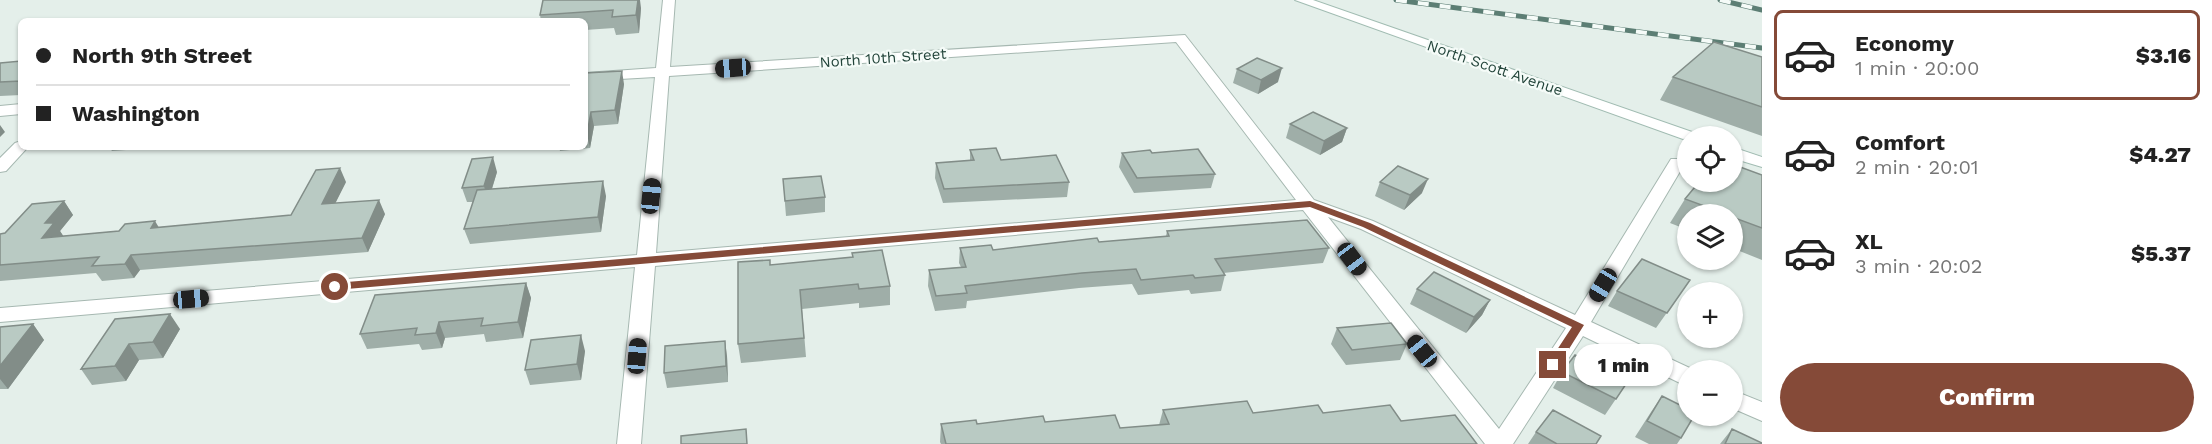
<!DOCTYPE html>
<meta charset="utf-8">
<style>
:root{--surface:#fff;--page:#f2f2f2;--text:#222;--muted:#767676;--line:#e0e0e0;--accent:#854a38}
body{margin:0;font-family:"Work Sans",sans-serif;background:var(--page);color:var(--text);height:100vh;display:flex;flex-direction:column;font-size:22px;white-space:nowrap}
*{box-sizing:border-box;margin:0}
p{font-size:20px;color:var(--muted)}
.icon{flex:none;width:33px;height:33px;fill:none;stroke:currentColor;stroke-width:2;stroke-linecap:round;stroke-linejoin:round}
.map{position:relative;flex:1;overflow:hidden}
.panel{display:flex;flex-direction:column;background:var(--surface);width:450px}
.panel>*{flex:none}
.banner{position:absolute;left:18px;top:18px;width:570px;height:132px;border-radius:9px;box-shadow:0 2px 4px #0004;display:grid;align-content:center;height:132px;padding:0 18px;background:var(--surface)}
.controls{position:absolute;left:1677px;top:126px;display:grid;gap:12px}
.controls a{display:grid;place-items:center;width:66px;height:66px;border-radius:50%;background:var(--surface);box-shadow:0 2px 4px #0004;font-size:30px}
.end{position:absolute;width:27px;height:27px;margin:-14px;border:8px solid #854a38;background:#fff;box-shadow:0 0 0 3px #fff}
.from{border-radius:50%}
.bubble{position:absolute;height:42px;border-radius:21px;background:var(--surface);box-shadow:0 2px 4px #0004;font-size:20px;font-weight:800;line-height:42px;text-align:center}
.car{position:absolute;width:18px;height:36px;margin:-18px -9px;border-radius:8px;box-shadow:0 0 4px 2px #0007;background:linear-gradient(#222 24%,#8ab4d8 0 40%,#222 0 76%,#8ab4d8 0 86%,#222 0)}
.banner b{display:flex;align-items:center;gap:21px;height:57px;font-size:22px}
.banner b+b{border-top:2px solid var(--line)}
.banner i{width:15px;height:15px;background:var(--text)}
ul{padding:10px 0 0;list-style:none}
li{display:flex;align-items:center;gap:18px;height:90px;margin:0 12px 9px;padding:0 6px;border:3px solid transparent;border-radius:9px}
li div{flex:1}
li b{display:block;font-size:22px}
li em{font-style:normal;font-weight:800}
li.on{border-color:var(--accent)}
li>.icon{width:54px;height:54px;stroke-width:1.5}
.action{display:flex;gap:12px;margin-top:auto;padding:12px 18px}
.action a{flex:1;height:69px;border-radius:36px;background:var(--accent);color:#fff;font-size:24px;font-weight:800;line-height:69px;text-align:center}
main{display:flex;flex:1;min-height:0}
.map>svg:first-child{display:block}
</style>
<main>
<div class="map">
<svg width="1762" height="444" viewBox="0 0 1762 444">
<rect width="100%" height="100%" fill="#e4efea"/>
<g fill="none" stroke-linecap="round" stroke-linejoin="round">
<defs>
<path id="minor" d="M663 0H675L670 67 1185 35 1314 200 1373 221 1575 315 1671 159H1683L1685 163 1591 322 1694 370H1688V385L1680 383 1583 336 1513 444H1485L1303 210 655 266 641 444H617L635 267 0 322V308L637 255 655 77 585 81V73L656 68ZM1176 42 1296 200 656 253 669 76ZM1328 217 1361 229 1566 328 1499 429Z
M21 104V114L0 116V106Z
M21 141V147H28L6 171 0 172V158L15 143Z
M1732 390 1762 402V421L1732 408Z"/>
<path id="secondary" d="M1295 0H1313L1695 133 1697 136 1683 139Z
M1732 147 1762 157V167L1732 158Z"/>
</defs>
<use href="#minor" stroke="#a6b8b1" stroke-width="2"/>
<use href="#secondary" stroke="#a1bcb2" stroke-width="2"/>
<use href="#minor" fill="#fff" fill-rule="evenodd"/>
<use href="#secondary" fill="#fff" fill-rule="evenodd"/>
<defs>
<path id="rail" d="M1396 0 1762 48
M1720 0 1762 10"/>
</defs>
<use href="#rail" stroke="#5c7e74" stroke-width="5"/>
<use href="#rail" stroke="#f5fbf8" stroke-width="4" stroke-dasharray="11" stroke-linecap="butt"/>
</g>
<path fill="#9faea8" d="M641 8 639 33 616 35 614 28 585 30V21H541L540 15Z
M1762 57V136L1660 100 1673 77Z
M21 61V95L0 96V63Z
M1237 69 1278 82 1258 94 1233 83Z
M585 73 624 84 618 124 594 126 590 148 560 151 559 147H585Z
M1290 124 1347 128 1342 142 1320 155 1286 138Z
M109 147H196L195 148 169 150 168 147 112 151Z
M970 150 1069 182 1067 197 943 203 935 178 936 163 970 161Z
M1122 153H1152L1215 174 1211 188 1134 193 1119 167Z
M497 172 492 189 606 196 601 232 470 244 464 229 473 202H467L462 188Z
M1762 175V260L1732 248V214H1688V230L1670 223 1685 199Z
M783 179 825 197V212L786 216Z
M346 182 335 203 385 214 368 252 140 270 134 278 102 281 96 273 0 281V234L5 233 64 201 73 215 60 231 63 236 291 215Z
M1380 182 1422 193 1404 210 1375 196Z
M1167 231 1329 248 1323 263 1223 273 1225 275 1221 291 1191 294 1189 290 1138 295 1132 284 1079 288 967 301 966 308 935 311 928 286 929 270 961 267 959 263 960 248 993 250 1099 242 1166 236Z
M852 253 890 286V305L859 308V303L802 309 806 357 741 363 738 344 771 265 852 257Z
M1690 280 1656 328 1608 306 1617 291Z
M526 283 531 298 523 338 486 342 484 334 445 338 442 348 422 350 419 344 367 349 360 334Z
M1417 289 1490 300 1482 315 1466 333 1410 304Z
M115 319 180 329 163 358 139 360 126 381 92 385 81 369Z
M33 324 44 340 8 389H0V327Z
M1337 328 1407 344 1400 360 1346 365 1331 344Z
M585 351 581 380 530 385 525 370Z
M727 356 728 382 667 388 664 373Z
M1562 372 1628 381 1605 415 1553 388Z
M1662 396 1681 438 1677 444H1649L1635 437 1651 412Z
M1163 410 1253 413H1323L1401 421 1477 444H941L940 442 941 424 1045 422 1120 428 1159 425Z
M1732 429 1762 444H1720Z
M1536 432 1596 444H1528Z"/>
<path fill="#828d88" d="M638 0H640L641 8 639 33 636 15Z
M1282 68 1278 82 1258 94 1261 80Z
M622 71 624 84 618 124 615 110Z
M591 112 594 126 590 148 587 134Z
M0 125 5 132 0 137Z
M1347 128 1342 142 1320 155 1324 141Z
M493 157 497 172 488 201 484 186Z
M340 168 346 182 328 218 322 204Z
M1428 179 1422 193 1404 210 1410 195Z
M603 181 606 196 601 232 598 217Z
M379 200 385 214 368 252 362 238Z
M64 201 73 215 60 231 64 237 42 238 45 223Z
M155 221 164 236 151 228Z
M131 255 140 270 134 278 125 264Z
M526 283 531 298 523 338 518 322Z
M1490 300 1482 315 1466 333 1474 317Z
M170 314 180 329 163 358 153 342Z
M439 322 445 338 442 348 436 333Z
M33 324 44 340 8 389 0 379V366Z
M581 335 585 351 581 380 577 364Z
M725 341 727 356 728 382 726 366Z
M129 344 139 360 126 381 115 366Z"/>
<path fill="#b9cac3" stroke="#828d88" stroke-width="1.5" d="M543 0H638L636 15 612 17 613 10 540 15Z
M1714 42 1762 57V107L1673 77Z
M1257 58 1282 68 1261 80 1237 69Z
M21 61V81L0 82V63Z
M622 71 615 110 591 112 587 134H585V73Z
M1313 112 1347 128 1324 141 1290 124Z
M996 148 1001 160 1056 155 1069 182 944 189 936 163 974 160 970 150Z
M1198 149 1215 174 1137 178 1122 153 1150 150 1152 153Z
M493 157 484 186 462 188 472 159Z
M1732 164 1762 175V228L1732 217V214H1726L1685 199 1699 182H1732Z
M1398 166 1428 179 1410 195 1380 182Z
M340 168 322 204 379 200 362 238 131 255 125 264 92 266 99 257 0 265V234L5 233 32 204 64 201 45 223H54L42 238 119 231 125 224 155 221 151 228 291 215 316 170Z
M821 176 825 197 785 201 783 179Z
M603 181 598 217 464 229 477 190Z
M1307 220 1329 248 1215 259 1225 275 1195 278 1193 275 1141 280 1136 269 1082 273 965 286 967 293 936 296 929 270 966 267 960 248 991 245 993 250 1097 238 1099 242 1169 236 1167 231Z
M882 250 890 286 859 289 858 284 800 290 804 338 738 344V262L770 260V265L853 257 852 253Z
M1642 259 1690 280 1667 313 1617 291Z
M1434 272 1490 300 1474 317 1417 289Z
M526 283 518 322 481 326 483 318 439 322 436 333 415 335 417 328 360 334 375 295Z
M170 314 153 342 129 344 115 366 81 369 115 319Z
M1391 323 1407 344 1352 350 1337 328Z
M33 324 0 366V327Z
M581 335 577 364 525 370 531 340Z
M725 341 726 366 664 373 665 346Z
M1575 355 1628 381 1616 399 1562 372Z
M1662 396 1688 409V416H1694L1681 438 1647 421Z
M1247 401 1253 413 1318 405 1323 413 1390 405 1401 421 1455 415 1477 444H946L941 424 976 420 977 424 1043 416 1045 422 1115 415 1120 428 1169 424 1163 410Z
M1553 410 1601 436 1596 444H1557L1536 432Z
M746 429 747 444H681V436Z
M1732 429 1762 443V444H1725Z"/>
<path fill="#854a38" d="M1310 201 1370 223 1584 325 1557 368H1549L1547 365 1572 327 1363 227 1310 207 335 290 329 287 335 283Z"/>
<g text-anchor="middle" stroke-width="4.5" stroke-linejoin="round" paint-order="stroke">
<g font-size="15" fill="#214339" stroke="#f5fbf8">
<text transform="translate(883 58) rotate(-4)" y="5">North 10th Street</text>
<text transform="translate(1495 68) rotate(19)" y="5">North Scott Avenue</text>
</g>
</g>
</svg>
<div class="controls">
<a><svg class="icon" aria-label="locate" viewBox="0 0 24 24"><circle cx="12" cy="12" r="6"/><path d="M12 2v4M12 18v4M2 12h4M18 12h4"/></svg></a>
<a><svg class="icon" aria-label="layers" viewBox="0 0 24 24"><path d="M12 4l9 5-9 5-9-5zM3 14l9 5 9-5"/></svg></a>
<a>+</a>
<a>−</a>
</div>
<i class="end from" style="left:335px;top:287px"></i>
<i class="end" style="left:1553px;top:365px"></i>
<div class="bubble" style="left:1574px;top:344px;width:99px">1 min</div>
<i class="car" style="left:733px;top:68px;rotate:266deg"></i>
<i class="car" style="left:651px;top:196px;rotate:6deg"></i>
<i class="car" style="left:1352px;top:259px;rotate:143deg"></i>
<i class="car" style="left:1603px;top:285px;rotate:211deg"></i>
<i class="car" style="left:191px;top:299px;rotate:85deg"></i>
<i class="car" style="left:1422px;top:351px;rotate:321deg"></i>
<i class="car" style="left:637px;top:356px;rotate:5deg"></i>
<div class="banner">
<b><i class="from"></i>North 9th Street</b>
<b><i></i>Washington</b>
</div>
</div>
<section class="panel">
<ul>
<li class="on"><svg class="icon" aria-label="car" viewBox="0 0 24 24"><path d="M5 17H2v-5l4-1 3-4h7l3 4 3 1v5h-3M9 17h6M6 11h13"/><circle cx="7" cy="17" r="2"/><circle cx="17" cy="17" r="2"/></svg><div><b>Economy</b><p>1 min · 20:00</p></div><em>$3.16</em></li>
<li><svg class="icon" aria-label="car" viewBox="0 0 24 24"><path d="M5 17H2v-5l4-1 3-4h7l3 4 3 1v5h-3M9 17h6M6 11h13"/><circle cx="7" cy="17" r="2"/><circle cx="17" cy="17" r="2"/></svg><div><b>Comfort</b><p>2 min · 20:01</p></div><em>$4.27</em></li>
<li><svg class="icon" aria-label="car" viewBox="0 0 24 24"><path d="M5 17H2v-5l4-1 3-4h7l3 4 3 1v5h-3M9 17h6M6 11h13"/><circle cx="7" cy="17" r="2"/><circle cx="17" cy="17" r="2"/></svg><div><b>XL</b><p>3 min · 20:02</p></div><em>$5.37</em></li>
</ul>
<div class="action"><a>Confirm</a></div>
</section>
</main>
